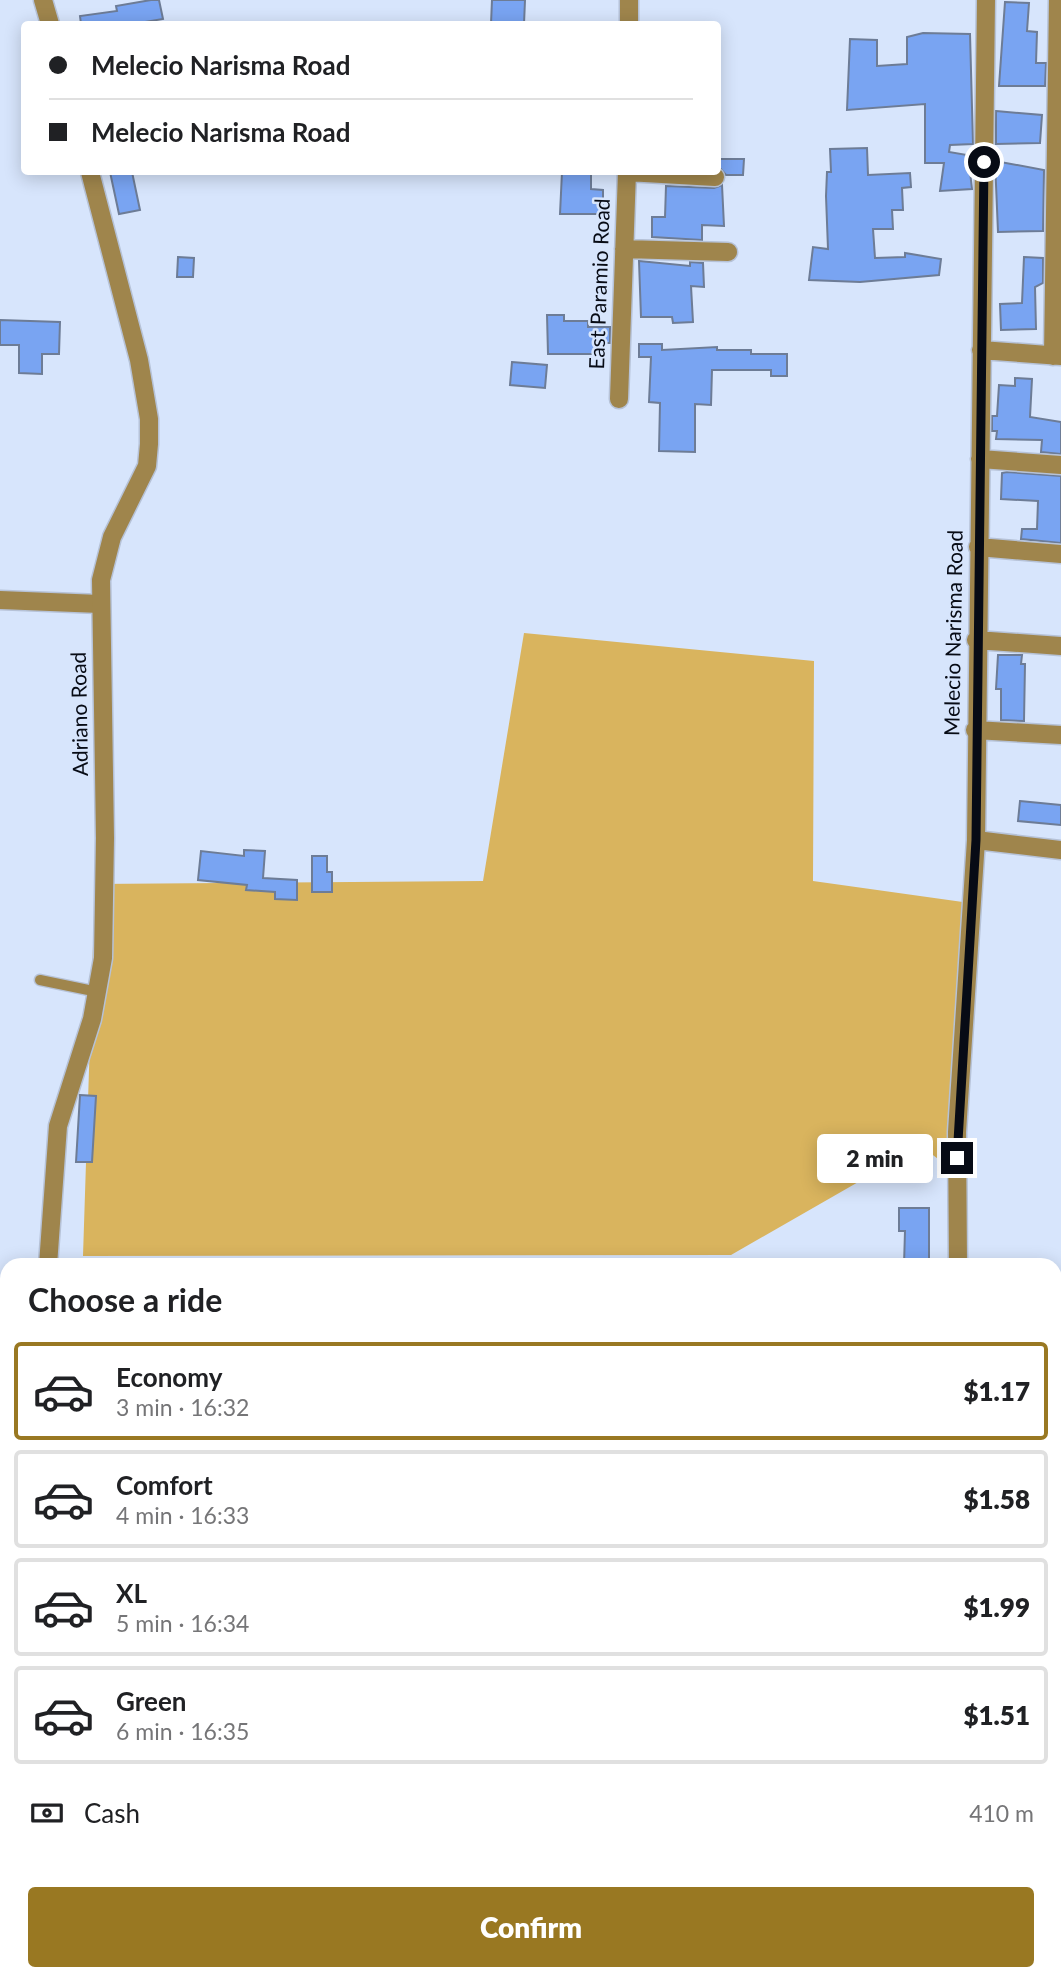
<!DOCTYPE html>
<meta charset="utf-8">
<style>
:root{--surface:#fff;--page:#f6f6f6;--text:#202124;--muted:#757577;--line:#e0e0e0;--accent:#997822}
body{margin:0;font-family:Lato,sans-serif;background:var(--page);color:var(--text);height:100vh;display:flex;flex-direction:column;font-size:26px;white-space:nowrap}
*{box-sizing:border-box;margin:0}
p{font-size:23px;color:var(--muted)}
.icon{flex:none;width:38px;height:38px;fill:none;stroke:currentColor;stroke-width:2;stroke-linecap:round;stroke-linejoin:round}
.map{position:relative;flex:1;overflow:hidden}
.sheet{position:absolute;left:0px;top:1258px;width:1062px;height:723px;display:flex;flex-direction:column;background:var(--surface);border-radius:21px 21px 0 0;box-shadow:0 4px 18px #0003}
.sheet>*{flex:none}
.hud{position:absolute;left:21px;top:21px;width:700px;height:154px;border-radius:7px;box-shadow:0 4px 18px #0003;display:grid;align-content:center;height:154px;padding:0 28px;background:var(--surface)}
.end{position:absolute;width:32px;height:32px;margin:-16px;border:9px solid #070b15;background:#fff;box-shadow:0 0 0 4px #fff}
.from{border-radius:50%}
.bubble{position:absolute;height:49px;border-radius:7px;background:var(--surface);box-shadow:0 4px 18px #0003;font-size:23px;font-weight:800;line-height:49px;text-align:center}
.hud b{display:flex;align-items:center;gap:24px;height:66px;font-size:26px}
.hud b+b{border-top:2px solid var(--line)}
.hud i{width:18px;height:18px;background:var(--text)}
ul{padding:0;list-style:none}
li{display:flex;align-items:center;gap:21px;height:98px;margin:0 14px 10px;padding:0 14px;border:4px solid var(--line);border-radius:7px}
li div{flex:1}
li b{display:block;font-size:26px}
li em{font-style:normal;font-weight:800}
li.active{border-color:var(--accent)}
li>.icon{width:63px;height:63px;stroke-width:1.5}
h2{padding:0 28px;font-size:32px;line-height:84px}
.pay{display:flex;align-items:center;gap:18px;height:77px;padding:0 28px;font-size:26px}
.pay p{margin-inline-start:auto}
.primary-button{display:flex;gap:14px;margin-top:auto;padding:14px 28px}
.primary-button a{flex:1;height:80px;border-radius:7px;background:var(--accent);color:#fff;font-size:28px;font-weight:800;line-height:80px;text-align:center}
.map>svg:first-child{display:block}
</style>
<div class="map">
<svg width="1061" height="1980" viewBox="0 0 1061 1980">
<rect width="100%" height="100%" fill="#d7e5fc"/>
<path fill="#d9b45e" d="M524 633 814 661 813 881 977 904 946 1165 921 1146 731 1255 83 1256 95 884 483 881Z"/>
<path fill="#79a4f2" stroke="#6d7c96" stroke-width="2" d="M151 0H159L163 19 133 24H81L80 16 117 11 116 6Z
M492 0H525L524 24H491Z
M1005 2 1029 3 1027 31 1037 32 1036 63H1046L1045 86H999Z
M923 33 970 34 973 144 950 145 949 152 973 156V163H969L972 189 940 191 944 163H925V104L847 110 850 39 877 40V66L907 64V37Z
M996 111 1042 115 1040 143 996 144Z
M867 148 868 175 910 173 911 187 902 188 903 210H892L893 229H873L875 258 905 257V253L941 259 939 275 860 282 809 280 813 247 828 249 826 196 827 172H831L830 149Z
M718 159H744L743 175H726L718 166Z
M995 161 1044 170 1043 231 998 232Z
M110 172H132L140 210 119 214Z
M562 172H591V189L603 190V214H560Z
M722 185 724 226 702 225V240L652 237V217H665L666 186 714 188Z
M178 257 194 258 193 277H177Z
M1024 257 1043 258V283L1035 287 1036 329 1001 330 1000 304 1022 303Z
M639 261 690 266V262L703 263 704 287 691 286 693 322 673 323 672 317H641Z
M547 315H564V321H588V327H610V343H604L603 354H548Z
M0 320 60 322 59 354H42V374L19 373V345H0Z
M639 344H662V350L717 347V350H751V354H787V376H771V370H712L711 405 695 404V452L659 451 660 403 649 402 651 357H639Z
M512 362 547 365 545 388 510 385Z
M1015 378 1032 379 1030 417 1061 422V454L1041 452 1042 440 996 439 997 431H992V416H997L999 385 1015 386Z
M1007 472 1061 476V543L1021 539 1022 529H1037L1038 501 1001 499 1002 473Z
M998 655H1022L1021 664H1025L1024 721 1001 720V689H996Z
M1020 801 1061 805V825L1018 821Z
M244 850 265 851 263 878 297 880V900L275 899V892L246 890 247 885 198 880 201 851 244 856Z
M312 856H327V872H332V892H312Z
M80 1095 96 1096 92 1162H76Z
M899 1208H929V1264L904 1265 905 1231H899Z"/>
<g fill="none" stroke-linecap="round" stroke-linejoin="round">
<defs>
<path id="service" d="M40 980 98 992"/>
<path id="minor" d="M629 24V0
M627 172 715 177
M624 249 728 252
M981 350 1061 356
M1053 356 1058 0
M619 399 627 172
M980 459 1061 465
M978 547 1061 554
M0 600 100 604
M976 640 1061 646
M975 730 1061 735
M976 840 1061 850
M958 1265 957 1132 976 840 986 0
M0 1315H7
M1055 1328 1061 1332
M0 1356H7
M0 1452H7
M0 1657H7
M1055 1743H1061
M0 1857H7
M922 1974V1980
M1016 1974V1980"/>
<path id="tertiary" d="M43 0 50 24
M48 1265 58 1126 92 1019 103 958 105 838 101 580 112 537 147 466 149 444V419L139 360 90 172
M51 1974 52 1980"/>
</defs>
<use href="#service" stroke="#b6c2d7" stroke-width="13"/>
<use href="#minor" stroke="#b6c2d7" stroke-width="21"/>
<use href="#tertiary" stroke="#b6c2d7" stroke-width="21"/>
<use href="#service" stroke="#9f854c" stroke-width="10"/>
<use href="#minor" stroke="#9f854c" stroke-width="18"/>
<use href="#tertiary" stroke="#9f854c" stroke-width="18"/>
</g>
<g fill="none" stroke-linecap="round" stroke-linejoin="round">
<path stroke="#070b15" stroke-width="9" d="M957 1158 976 840 984 162"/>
</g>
<g text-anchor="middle" stroke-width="5" stroke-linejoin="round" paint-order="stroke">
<g font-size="21" fill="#070b15" stroke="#d7e5fc">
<text transform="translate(600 284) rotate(-88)" y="7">East Paramio Road</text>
<text transform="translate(954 633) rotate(-89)" y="7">Melecio Narisma Road</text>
<text transform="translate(80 714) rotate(-91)" y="7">Adriano Road</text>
</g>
</g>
</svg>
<i class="end from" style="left:984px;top:162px"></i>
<i class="end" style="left:957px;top:1158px"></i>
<div class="bubble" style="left:817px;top:1134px;width:116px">2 min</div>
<div class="hud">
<b><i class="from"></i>Melecio Narisma Road</b>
<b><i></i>Melecio Narisma Road</b>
</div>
<section class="sheet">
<h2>Choose a ride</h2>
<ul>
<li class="active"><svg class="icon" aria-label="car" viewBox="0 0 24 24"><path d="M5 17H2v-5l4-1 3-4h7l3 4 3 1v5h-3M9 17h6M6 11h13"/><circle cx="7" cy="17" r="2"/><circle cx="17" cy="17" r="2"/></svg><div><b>Economy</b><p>3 min · 16:32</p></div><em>$1.17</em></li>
<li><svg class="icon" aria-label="car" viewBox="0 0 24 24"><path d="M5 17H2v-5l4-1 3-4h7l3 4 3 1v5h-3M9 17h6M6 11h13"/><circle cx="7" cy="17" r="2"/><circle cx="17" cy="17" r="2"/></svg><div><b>Comfort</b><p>4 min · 16:33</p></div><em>$1.58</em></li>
<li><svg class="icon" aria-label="car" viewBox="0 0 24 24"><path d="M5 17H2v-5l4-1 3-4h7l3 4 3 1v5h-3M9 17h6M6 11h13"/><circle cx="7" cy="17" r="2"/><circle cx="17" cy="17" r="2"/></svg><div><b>XL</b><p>5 min · 16:34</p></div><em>$1.99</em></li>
<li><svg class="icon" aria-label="car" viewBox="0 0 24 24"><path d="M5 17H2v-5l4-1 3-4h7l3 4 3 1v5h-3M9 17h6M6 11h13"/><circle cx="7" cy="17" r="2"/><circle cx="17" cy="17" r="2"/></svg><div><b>Green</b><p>6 min · 16:35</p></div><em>$1.51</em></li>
</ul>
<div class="pay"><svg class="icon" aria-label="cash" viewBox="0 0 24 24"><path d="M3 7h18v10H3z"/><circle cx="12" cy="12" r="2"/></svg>Cash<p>410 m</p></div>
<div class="primary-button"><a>Confirm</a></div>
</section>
</div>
